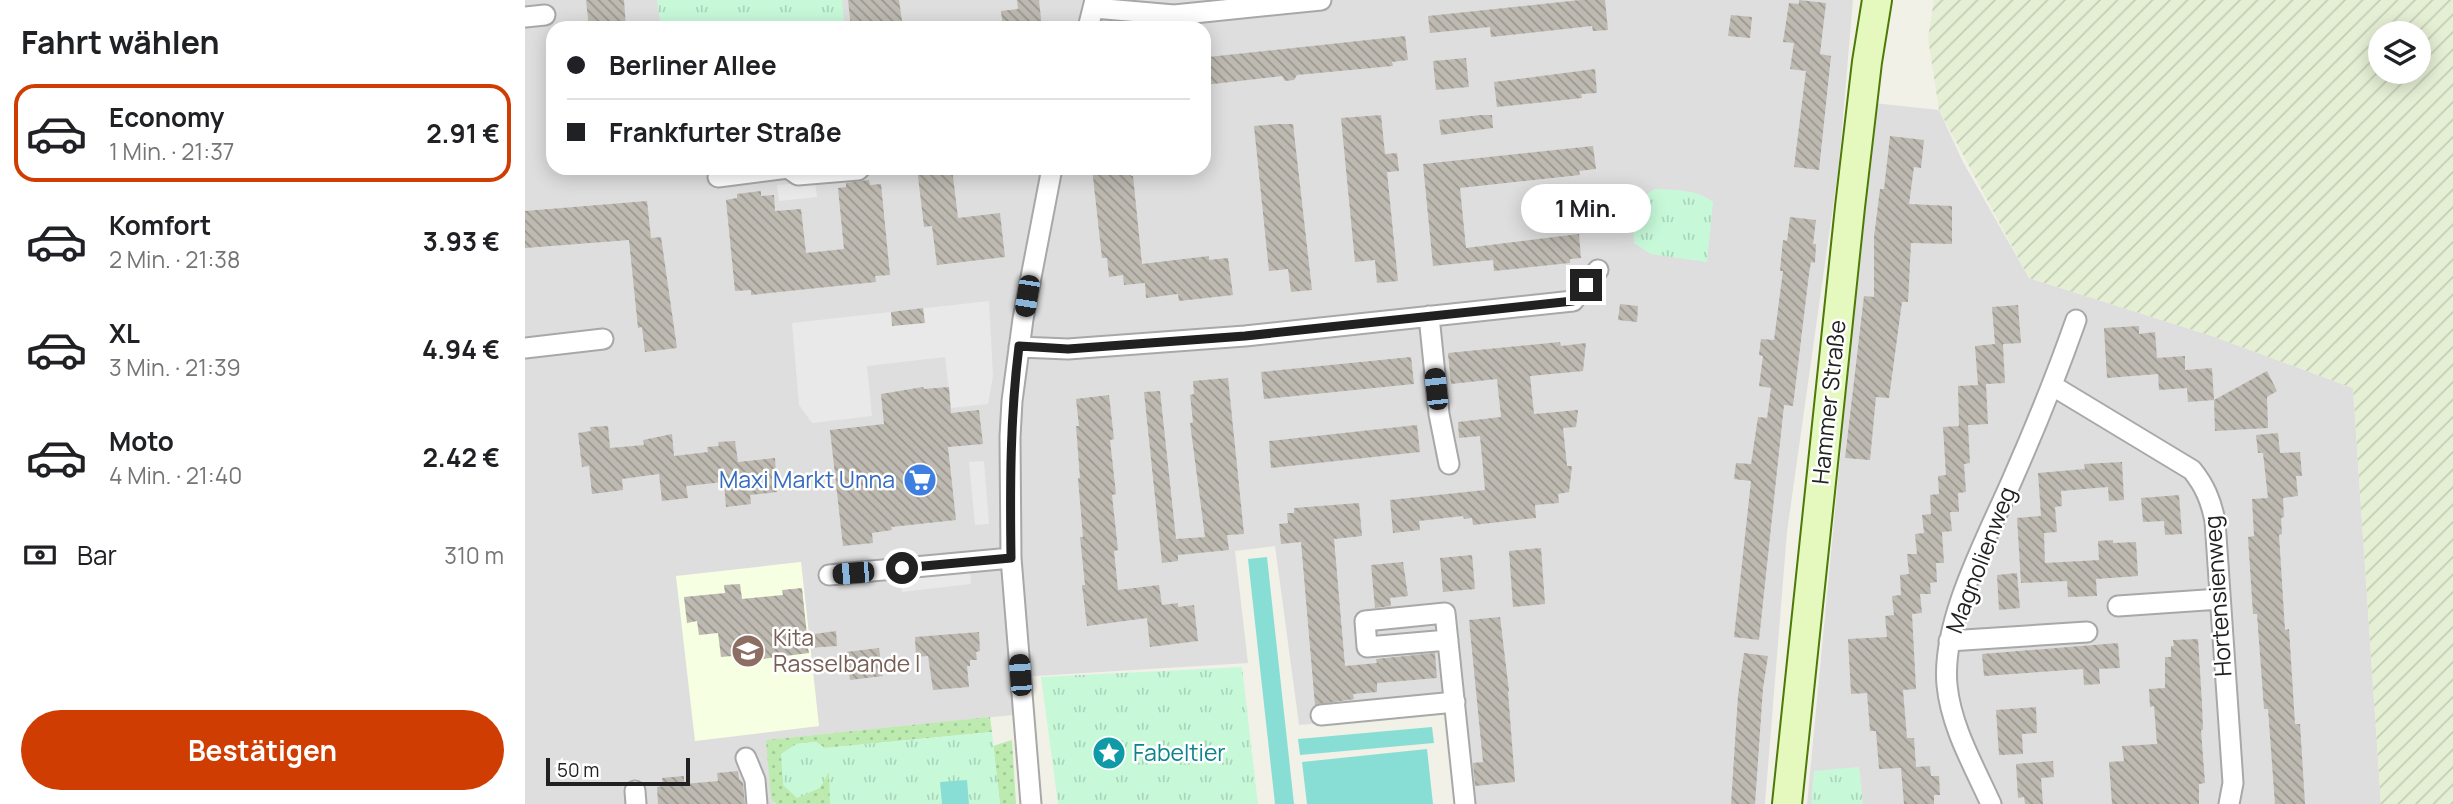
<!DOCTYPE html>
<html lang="de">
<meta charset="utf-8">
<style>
:root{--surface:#fff;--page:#f2f2f2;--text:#202124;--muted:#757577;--line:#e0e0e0;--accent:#cf3d03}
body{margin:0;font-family:Manrope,sans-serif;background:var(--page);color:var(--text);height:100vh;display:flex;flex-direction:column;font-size:26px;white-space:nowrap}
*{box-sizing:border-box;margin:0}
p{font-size:23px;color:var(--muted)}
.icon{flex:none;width:38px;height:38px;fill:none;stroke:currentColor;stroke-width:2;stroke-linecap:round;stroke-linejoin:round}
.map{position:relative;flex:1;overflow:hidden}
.sheet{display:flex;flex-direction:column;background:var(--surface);width:525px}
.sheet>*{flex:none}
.guide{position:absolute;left:21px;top:21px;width:665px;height:154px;border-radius:21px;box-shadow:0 4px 18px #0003;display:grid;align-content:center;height:154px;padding:0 21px;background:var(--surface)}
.tools{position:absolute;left:1843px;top:21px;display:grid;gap:14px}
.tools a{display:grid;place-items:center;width:63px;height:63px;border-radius:50%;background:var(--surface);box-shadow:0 4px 18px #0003;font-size:35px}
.scale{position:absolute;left:21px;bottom:18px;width:144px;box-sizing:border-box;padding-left:7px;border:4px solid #212121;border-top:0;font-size:19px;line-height:24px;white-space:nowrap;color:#212121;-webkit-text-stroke:5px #fff;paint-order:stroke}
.end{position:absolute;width:32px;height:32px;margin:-16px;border:9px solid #212121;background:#fff;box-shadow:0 0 0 4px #fff}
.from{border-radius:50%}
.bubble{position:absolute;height:49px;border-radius:24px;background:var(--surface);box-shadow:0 4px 18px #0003;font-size:23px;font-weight:700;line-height:49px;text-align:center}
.car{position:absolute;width:21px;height:42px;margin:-21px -10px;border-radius:9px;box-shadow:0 0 5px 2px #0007;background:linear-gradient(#222 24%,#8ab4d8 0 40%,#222 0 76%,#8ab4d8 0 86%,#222 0)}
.guide b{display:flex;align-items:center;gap:24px;height:66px;font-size:26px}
.guide b+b{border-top:2px solid var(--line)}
.guide i{width:18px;height:18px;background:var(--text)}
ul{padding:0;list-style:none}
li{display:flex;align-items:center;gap:21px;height:98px;margin:0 14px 10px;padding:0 7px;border:4px solid transparent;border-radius:21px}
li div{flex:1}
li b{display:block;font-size:26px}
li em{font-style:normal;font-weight:700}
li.current{border-color:var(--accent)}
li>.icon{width:63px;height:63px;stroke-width:1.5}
h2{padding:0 21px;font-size:32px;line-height:84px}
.pay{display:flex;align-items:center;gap:18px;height:77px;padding:0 21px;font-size:26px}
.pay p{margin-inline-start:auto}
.cta{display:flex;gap:14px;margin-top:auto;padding:14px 21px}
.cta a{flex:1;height:80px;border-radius:42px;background:var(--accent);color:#fff;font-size:28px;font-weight:700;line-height:80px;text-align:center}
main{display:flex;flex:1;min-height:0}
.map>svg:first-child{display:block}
</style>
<main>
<section class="sheet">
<h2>Fahrt wählen</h2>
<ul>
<li class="current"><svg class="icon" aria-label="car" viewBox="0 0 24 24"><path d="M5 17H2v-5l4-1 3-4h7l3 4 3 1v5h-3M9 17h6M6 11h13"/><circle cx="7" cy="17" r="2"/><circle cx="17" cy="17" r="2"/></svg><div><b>Economy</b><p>1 Min. · 21:37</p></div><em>2.91 €</em></li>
<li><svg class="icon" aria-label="car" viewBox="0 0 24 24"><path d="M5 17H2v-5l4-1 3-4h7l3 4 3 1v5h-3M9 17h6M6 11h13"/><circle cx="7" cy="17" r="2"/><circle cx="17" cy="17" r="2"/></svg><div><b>Komfort</b><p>2 Min. · 21:38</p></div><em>3.93 €</em></li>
<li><svg class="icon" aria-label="car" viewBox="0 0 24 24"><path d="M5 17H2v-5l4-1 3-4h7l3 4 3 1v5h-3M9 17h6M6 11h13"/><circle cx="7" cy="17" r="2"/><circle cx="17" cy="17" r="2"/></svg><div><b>XL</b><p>3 Min. · 21:39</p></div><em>4.94 €</em></li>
<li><svg class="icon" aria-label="car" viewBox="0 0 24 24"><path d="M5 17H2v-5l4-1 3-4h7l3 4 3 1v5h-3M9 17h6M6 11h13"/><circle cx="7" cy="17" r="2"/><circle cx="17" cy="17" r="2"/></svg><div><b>Moto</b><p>4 Min. · 21:40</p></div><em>2.42 €</em></li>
</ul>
<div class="pay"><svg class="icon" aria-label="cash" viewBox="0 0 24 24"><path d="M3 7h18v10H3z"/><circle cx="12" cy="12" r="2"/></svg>Bar<p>310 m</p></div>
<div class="cta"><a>Bestätigen</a></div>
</section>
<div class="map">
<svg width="1928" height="804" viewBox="0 0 1928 804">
<defs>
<pattern id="farmland-furrows" width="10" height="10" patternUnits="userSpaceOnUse" patternTransform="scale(1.75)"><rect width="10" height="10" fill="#e5efd4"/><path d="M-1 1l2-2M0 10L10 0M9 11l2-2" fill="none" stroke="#c4cdb6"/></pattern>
<pattern id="grass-dots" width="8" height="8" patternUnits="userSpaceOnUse" patternTransform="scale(1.75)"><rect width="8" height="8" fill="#bceaaf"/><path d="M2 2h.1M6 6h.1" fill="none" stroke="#a1c896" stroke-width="1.8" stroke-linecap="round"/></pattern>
<pattern id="park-tufts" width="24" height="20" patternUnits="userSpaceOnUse" patternTransform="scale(1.75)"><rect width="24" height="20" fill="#c7f9d9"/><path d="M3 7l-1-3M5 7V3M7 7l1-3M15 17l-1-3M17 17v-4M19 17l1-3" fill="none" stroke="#abd5ba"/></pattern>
<pattern id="building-back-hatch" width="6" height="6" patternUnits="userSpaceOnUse" patternTransform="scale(1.75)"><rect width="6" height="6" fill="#bebab1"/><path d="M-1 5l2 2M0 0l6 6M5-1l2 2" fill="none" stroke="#9a9790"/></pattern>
</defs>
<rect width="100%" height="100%" fill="#f1f1e8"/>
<path fill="#dfdede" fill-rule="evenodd" d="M0 0H1328L1314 164 1262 532 1240 804H936L926 712 774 725 750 546 710 551 723 663 494 677 497 714 242 740 246 798 250 804H0ZM28 28H679V168H28Z
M1349 103 1414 110 1438 162 1504 278 1687 336 1828 388 1856 804H1282Z"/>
<path fill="#f7ffe3" d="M276 562 294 726 170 741 151 576Z"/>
<path fill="url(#farmland-furrows)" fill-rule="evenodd" d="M1409 0H1928V804H1856L1828 388 1687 336 1504 278 1414 110 1403 38ZM1855 33H1894V72H1855Z"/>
<path fill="url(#grass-dots)" d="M465 717 467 732 300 748 291 742 271 744 305 770V804H251L246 799 241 740Z
M487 740 491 804H475L468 746Z"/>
<path fill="url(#park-tufts)" d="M132 0H317L319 22 314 28H136Z
M1129 189C1150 190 1171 189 1188 202L1182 262 1126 254 1109 243C1108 213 1103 207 1129 189Z
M717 667 733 804H533L516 677Z
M467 732 475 804H305L304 772 295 788 272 798 258 785 256 754 271 744 291 742 300 748Z
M1334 767 1338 804H1286L1289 771Z"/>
<path fill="#88ded5" d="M742 557 769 804H750L723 559Z
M907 727 909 743 775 755 773 739Z
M902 749 908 804H782L777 762Z
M442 780 444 804H417L415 782Z"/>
<path fill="#e9e9e9" d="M290 182 292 197 254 201 252 185Z
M464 301 468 376 463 404 426 408 420 357 342 366 347 416 287 423 274 405 267 323Z
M459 461 464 524 450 525 444 462Z
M445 569 446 584 377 592 375 577Z"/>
<path fill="url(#building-back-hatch)" d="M61 0H99L101 28H64Z
M323 0H374L378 28H326Z
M492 0H514L517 28H478L476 11 493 9Z
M1055 0H1080L1083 30 1068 31 1067 26 966 37 965 27 905 33 903 16Z
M1274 0 1301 3 1295 54 1306 56 1294 170 1269 167 1281 71 1265 69 1269 43 1258 42 1264 3 1274 4Z
M1206 15 1227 17 1225 38 1203 36Z
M880 36 883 60 867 62 868 66 772 75 769 80 760 81 757 76 679 85V60L683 59V57Z
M941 58 944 87 911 90 908 61Z
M1070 69 1072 93 1056 94 1057 98 972 107 969 82Z
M856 115 860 154 872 153 874 171 862 172 873 281 852 283 850 260 830 262 816 118Z
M955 115H967L968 128 916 135 914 120Z
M752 124H768L787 290 766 292 763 269 744 271 729 126Z
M1365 136 1399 140 1396 168 1389 167 1384 204 1427 206V244L1386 243 1383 302H1377L1364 398 1351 397 1345 460 1320 458 1339 296 1349 297V237L1355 189H1359Z
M1068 146 1071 169 1054 171 1055 175 935 188 941 248 1054 234 1056 258 1045 259V263L969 271 968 260 908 266 898 164Z
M392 168H427L433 218 475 213 480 257 412 265 407 226 399 227Z
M567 168H605L606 176H608L617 264 684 256V260L703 258 708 295 654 301 653 294 621 298 620 283 599 285 598 275 584 277 582 258H577Z
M344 180 345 185 356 184 365 275 350 276 351 282 226 295V290L210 291 201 200 212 198V194L236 191V196L249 195 250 211 276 209 281 253 319 249 313 188 321 187V183Z
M122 201 126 238 136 237 152 348 120 352 117 327 113 328 104 240 0 248V211Z
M1265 217 1291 220 1288 244H1291L1290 263 1286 262 1284 274 1268 406 1259 405 1234 640 1209 637 1226 481 1209 479 1211 463 1226 464 1233 417 1242 418 1246 388 1234 386 1238 356 1234 355 1236 339 1249 340 1258 271H1255L1258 240 1262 241Z
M1095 304 1113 306 1112 322 1093 320Z
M1493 305 1496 343 1478 344 1480 383 1461 384 1463 424 1443 425 1445 463 1439 464 1441 492 1433 493 1434 512H1425L1427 531 1417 532 1419 563H1411L1412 582 1405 583 1406 594H1395L1397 613 1387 614 1391 689 1378 690 1382 738H1389L1391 767 1405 766 1406 776H1414L1415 795H1409V804H1379L1376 768 1354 769 1351 731H1345L1342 693 1326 694 1323 639 1362 637 1360 616 1369 615 1367 596 1376 595 1375 575 1384 574 1382 554H1392L1390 534 1399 533 1397 515 1406 514 1405 495 1414 494 1413 476 1421 475 1418 427 1434 426 1433 386 1453 385 1450 346 1470 344 1467 307Z
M398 308 400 323 367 326 366 312Z
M1614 326V334L1630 332 1632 358 1660 356V370L1687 368 1689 400 1742 371 1752 391 1742 397 1743 428 1690 431 1689 400 1663 402 1662 388 1634 390 1633 374 1582 378 1579 328Z
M1035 342 1036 346 1061 343 1058 371 1005 376 1009 414 1053 410 1051 427 1038 428 1042 466H1047L1044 492 1033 494 1034 503 1010 505 1011 518 948 525 947 518 939 519 938 516 894 521 895 530 868 533 865 500 960 490 955 436 934 438 933 422 976 417 972 379 926 384 923 353Z
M886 357 889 384 739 399 736 372Z
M703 378 719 534 702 535 704 550 653 555V561L637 563 619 392 635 391 651 539 680 537 665 423 668 422 665 395 669 394 668 381Z
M398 387 399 389 424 387 426 413 454 410 458 444 423 447 431 520 366 527 367 530 347 533 348 543 318 546 305 430 359 424 356 394Z
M584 395 589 439 585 440 591 494 587 495 593 550 589 551 593 590 634 585 637 605 653 603V607L669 605 673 641 625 647 622 618 562 626 557 585H560L555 537H558L553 478H555L551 426H554L551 399Z
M892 425 895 452 746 468 744 441Z
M83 426 85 448 119 445 118 440 147 434 149 456 183 452 182 447 194 446 193 442 210 441 213 462 250 458 252 492 225 495 226 504 201 507 199 482 161 486 163 498 137 501 134 474 97 479 98 490 67 494 64 466 57 467 53 433 66 431 65 427Z
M1753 433 1755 453 1775 452 1777 476H1771L1773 496 1758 498 1759 517 1756 518 1757 534 1754 535 1760 630 1764 629 1770 724H1775L1780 804H1750L1743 709H1739L1732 614H1728L1723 537 1729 536 1727 499 1743 498 1738 453H1733L1731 435Z
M1597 462 1599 500 1584 501 1583 487 1536 491 1537 506 1530 507 1532 532 1519 533 1520 563 1574 560 1573 541 1588 540V543L1611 542 1613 576 1571 579 1572 596 1543 597 1542 581 1496 583 1492 518 1516 516 1513 473 1560 469 1559 464Z
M1654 495 1657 534 1640 535 1639 521 1618 522 1616 498Z
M834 503 837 536 809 539 820 666 852 663 851 659 910 653 912 678 852 683V692L828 694 829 699 790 705 776 542 756 544 754 524 763 523 762 513H769V508Z
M1016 548 1020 604 988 607 984 551Z
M947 555 950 589 918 592 915 558Z
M878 562 883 596 865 598 866 606 850 608 846 565Z
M1492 573 1495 608 1474 610 1472 575Z
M215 584 217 599 258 595 257 590 277 588 282 635 311 631 312 646 283 648 284 653 220 661 219 655 196 657 193 633 174 635 172 621 162 623 159 597 200 593 199 585Z
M975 617 984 691 983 692 990 782 950 786 948 763 958 762 944 620Z
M454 632 455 651 451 652 452 660H445V666H442L444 687 408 690 403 656 391 657 390 637Z
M1673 639 1677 704 1678 730H1676L1680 783 1674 784V804H1587L1584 762 1599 761 1597 746 1632 744 1629 706 1625 707 1624 689 1640 688V657H1646V646H1649L1648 640Z
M1593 643 1595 668 1574 669 1575 684 1559 685 1558 669 1459 676 1457 654Z
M354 648 358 676 325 680 321 652Z
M1219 653 1243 656 1238 688 1230 804H1206L1213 696Z
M1511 707 1512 733 1497 734 1498 754 1474 755 1471 710Z
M1528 761 1529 777 1516 778 1518 804H1500L1499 797 1493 798 1491 764Z
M213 771 214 779 218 783 220 804H133L132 787 138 786 137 778 159 776V784L193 781 192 773Z"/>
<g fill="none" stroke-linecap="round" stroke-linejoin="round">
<defs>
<path id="minor" d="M569 8 649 15 796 0
M0 17 20 15
M563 28 570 0
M263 168 273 175 333 170 335 168
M193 177 263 168
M904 316 914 414 924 464
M494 347 543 349 720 336 1048 301 1073 270
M0 348 78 339
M1528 386 1667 470C1680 486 1686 501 1690 521L1708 783 1704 804
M304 575 486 558
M1593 606 1695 599
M923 640 842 647 840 621 920 613 940 804
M1424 641 1562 632
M796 715 930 702
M221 758 230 780 232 804
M110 791 111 804
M506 804 486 558 485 437 487 401 498 319 527 168
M1466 804C1449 766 1426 727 1422 685 1416 621 1463 536 1488 478 1511 426 1532 374 1551 320"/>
<path id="secondary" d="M1262 804 1325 207 1342 62 1352 0"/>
</defs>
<use href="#minor" stroke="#a8a8a8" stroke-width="23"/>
<use href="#secondary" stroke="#4d7907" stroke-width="32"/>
<use href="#minor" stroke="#fff" stroke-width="19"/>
<use href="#secondary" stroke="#e5f9be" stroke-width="28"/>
</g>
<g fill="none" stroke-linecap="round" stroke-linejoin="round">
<path stroke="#212121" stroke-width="9" d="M377 568 486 558C485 486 485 418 494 346L543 349 720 336 1048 301 1061 285"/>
</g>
<defs>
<symbol id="supermarket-disc" viewBox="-11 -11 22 22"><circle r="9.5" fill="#3f7fe0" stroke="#fff"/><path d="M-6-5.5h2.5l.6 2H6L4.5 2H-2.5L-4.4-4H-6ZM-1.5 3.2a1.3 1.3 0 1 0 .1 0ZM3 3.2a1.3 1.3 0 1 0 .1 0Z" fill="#fff"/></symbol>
<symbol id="school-disc" viewBox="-11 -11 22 22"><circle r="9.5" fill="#8d6e63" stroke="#fff"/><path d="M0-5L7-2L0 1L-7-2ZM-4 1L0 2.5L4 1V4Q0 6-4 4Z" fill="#fff"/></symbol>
<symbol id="sight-disc" viewBox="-11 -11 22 22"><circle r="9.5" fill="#0f9aa8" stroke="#fff"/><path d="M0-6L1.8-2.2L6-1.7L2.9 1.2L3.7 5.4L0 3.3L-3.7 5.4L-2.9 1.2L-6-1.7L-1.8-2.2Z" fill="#fff"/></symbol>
</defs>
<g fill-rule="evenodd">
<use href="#supermarket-disc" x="376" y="461" width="38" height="38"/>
<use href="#school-disc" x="204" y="632" width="38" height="38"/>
<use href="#sight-disc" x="565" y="734" width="38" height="38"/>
</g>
<g text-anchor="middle" stroke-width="5" stroke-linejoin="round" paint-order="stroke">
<g font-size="23" fill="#212121" stroke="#fff">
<text transform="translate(1304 402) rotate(-84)" y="8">Hammer Straße</text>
<text transform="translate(1456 560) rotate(-69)" y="8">Magnolienweg</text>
<text transform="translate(1693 596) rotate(-94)" y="8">Hortensienweg</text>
</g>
<g font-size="23" fill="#366cbe" stroke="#fff" text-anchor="end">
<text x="370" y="488">Maxi Markt Unna</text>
</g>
<g font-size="23" fill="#785e54" stroke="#fff" text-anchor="start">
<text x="248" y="646">Kita<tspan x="248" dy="26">Rasselbande I</tspan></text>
</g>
<g font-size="23" fill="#0d838f" stroke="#fff" text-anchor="start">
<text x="608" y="761">Fabeltier</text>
</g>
</g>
</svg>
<div class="tools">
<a><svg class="icon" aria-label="layers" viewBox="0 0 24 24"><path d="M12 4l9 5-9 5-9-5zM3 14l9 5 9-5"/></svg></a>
</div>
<div class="scale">50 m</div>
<i class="end from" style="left:377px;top:568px"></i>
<i class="end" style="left:1061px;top:285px"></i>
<div class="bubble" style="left:996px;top:184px;width:130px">1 Min.</div>
<i class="car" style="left:502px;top:296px;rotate:189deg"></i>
<i class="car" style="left:911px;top:389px;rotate:354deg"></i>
<i class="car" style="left:328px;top:573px;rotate:265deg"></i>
<i class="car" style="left:495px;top:675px;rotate:356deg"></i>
<div class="guide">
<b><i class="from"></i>Berliner Allee</b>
<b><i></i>Frankfurter Straße</b>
</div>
</div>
</main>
